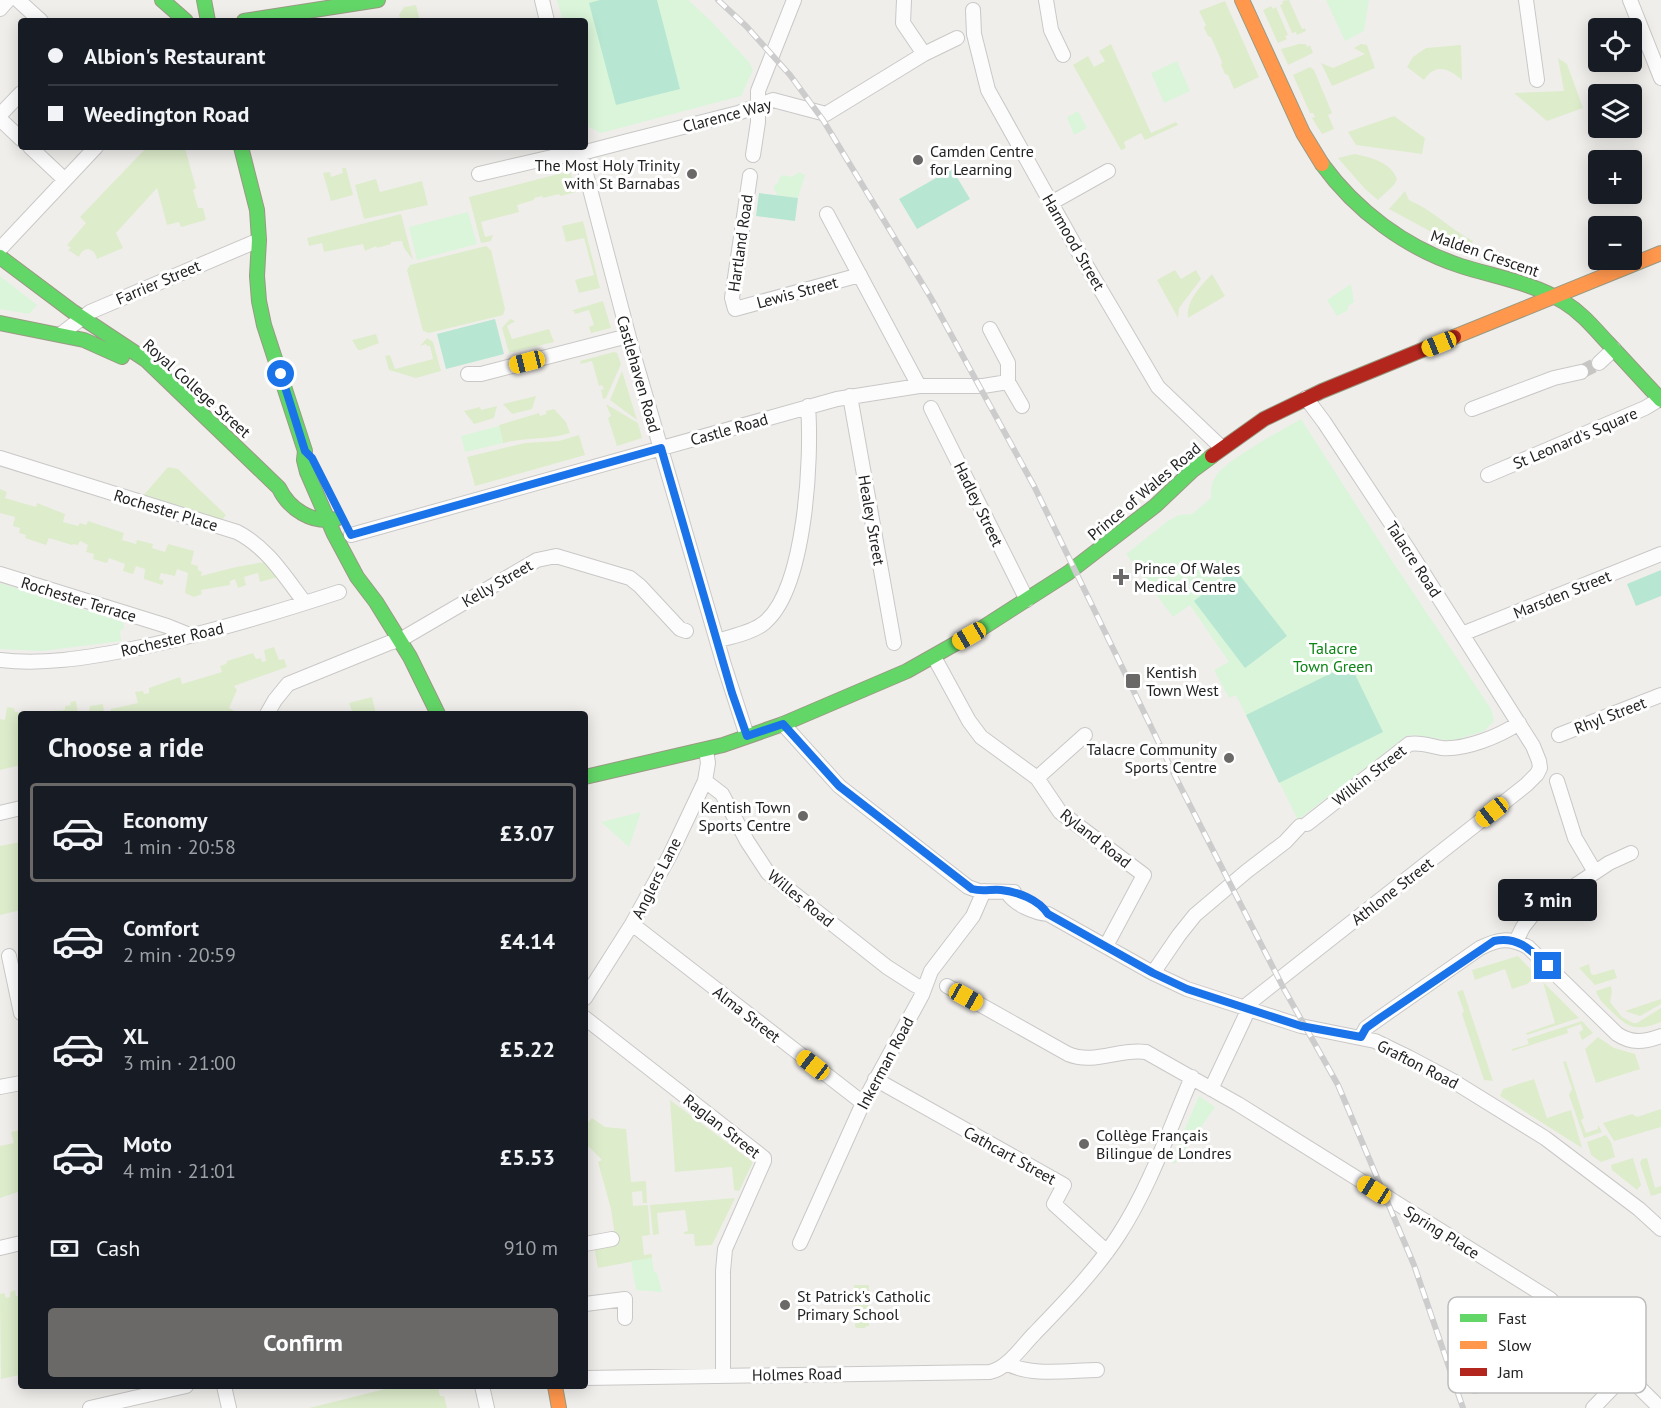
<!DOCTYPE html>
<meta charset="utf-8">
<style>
:root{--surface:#171b24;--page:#242831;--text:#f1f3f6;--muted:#9ea1a6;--line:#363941;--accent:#6a6968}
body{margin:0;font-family:"PT Sans",sans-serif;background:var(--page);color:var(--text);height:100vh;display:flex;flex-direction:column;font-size:22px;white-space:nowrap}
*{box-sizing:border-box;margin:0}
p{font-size:20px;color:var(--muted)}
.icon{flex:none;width:33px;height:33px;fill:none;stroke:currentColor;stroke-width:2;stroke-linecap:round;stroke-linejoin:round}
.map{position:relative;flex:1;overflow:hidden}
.details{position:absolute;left:18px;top:711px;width:570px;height:678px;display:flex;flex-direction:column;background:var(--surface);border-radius:6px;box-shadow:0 3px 15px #0003}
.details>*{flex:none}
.guide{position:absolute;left:18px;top:18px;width:570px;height:132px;border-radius:6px;box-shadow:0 3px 15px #0003;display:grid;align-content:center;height:132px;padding:0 30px;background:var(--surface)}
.fabs{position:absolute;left:1588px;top:18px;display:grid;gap:12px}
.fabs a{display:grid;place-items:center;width:54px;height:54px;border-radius:6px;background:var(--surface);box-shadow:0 3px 15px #0003;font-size:30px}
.end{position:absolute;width:27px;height:27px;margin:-14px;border:8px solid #1a73e8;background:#fff;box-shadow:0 0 0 3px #fff}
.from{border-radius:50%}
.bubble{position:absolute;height:42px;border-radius:6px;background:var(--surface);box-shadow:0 3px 15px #0003;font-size:20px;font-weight:700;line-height:42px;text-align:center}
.car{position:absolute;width:18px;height:36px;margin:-18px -9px;border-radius:8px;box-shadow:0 0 4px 2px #0007;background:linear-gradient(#f5c518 24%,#345 0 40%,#f5c518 0 76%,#345 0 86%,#f5c518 0)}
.guide b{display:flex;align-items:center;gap:21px;height:57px;font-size:22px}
.guide b+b{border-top:2px solid var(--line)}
.guide i{width:15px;height:15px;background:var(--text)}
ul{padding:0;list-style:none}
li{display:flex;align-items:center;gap:18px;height:99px;margin:0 12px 9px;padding:0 18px;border:3px solid transparent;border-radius:6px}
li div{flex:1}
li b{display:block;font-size:22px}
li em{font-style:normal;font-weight:700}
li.current{border-color:var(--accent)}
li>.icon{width:54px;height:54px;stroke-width:1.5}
h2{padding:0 30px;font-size:27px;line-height:72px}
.pay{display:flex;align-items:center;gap:15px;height:66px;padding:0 30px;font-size:22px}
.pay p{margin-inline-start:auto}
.primary-button{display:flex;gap:12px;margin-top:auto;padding:12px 30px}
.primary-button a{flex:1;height:69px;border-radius:6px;background:var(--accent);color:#fff;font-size:24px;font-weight:700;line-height:69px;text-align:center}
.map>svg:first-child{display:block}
</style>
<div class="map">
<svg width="1661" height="1408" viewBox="0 0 1661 1408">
<rect width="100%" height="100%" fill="#f0eeeb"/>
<path fill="#ddeccb" d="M1289 0 1302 29 1305 28 1306 31 1297 35 1296 32 1292 33 1280 5 1283 4 1282 1Z
M1225 1 1259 77 1234 89 1228 75 1225 74 1221 65 1222 62 1211 37 1208 36 1204 28 1206 25 1199 11Z
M416 5 420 21H401L399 15 404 7Z
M1271 6 1273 9 1276 7 1288 35 1285 36 1287 39 1278 43 1263 10Z
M1111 44 1151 133 1176 122 1178 125 1145 140 1141 133 1124 142 1126 148 1121 150 1073 65 1088 56 1094 67 1105 61 1099 51Z
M1299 44H1306L1307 47 1310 45 1313 53 1288 65 1281 49Z
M1361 44 1367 45 1375 68 1332 86 1321 63 1333 68 1365 54 1354 48Z
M1461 45 1462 80C1449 69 1436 62 1424 80L1407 67 1413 57 1426 48Z
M1558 58 1567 64 1583 108 1547 121 1514 93 1564 91Z
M1310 67 1314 70 1332 113 1328 115 1334 129 1322 134 1312 118 1315 117 1313 113H1310L1293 75Z
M1394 116 1425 138 1422 154 1356 145 1348 132Z
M147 147 185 148 196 188 193 190 198 208H203L206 220 181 227 179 222 167 225 157 188 116 233 123 248 97 259C94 247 83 246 79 257L68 250 71 248 67 245 86 223 80 217Z
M1354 154C1370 157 1391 162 1397 179L1394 185 1378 200 1365 189 1338 158Z
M342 168H346L353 195 331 201 323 173 330 172 331 177 343 173Z
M570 171 576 192 560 196 559 194 543 198 542 196 534 198V200L517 205 519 212 481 222 485 237 493 235 491 241 481 243 469 197Z
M376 179 380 192 422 181 428 205 364 219 355 185Z
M1405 191 1409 200C1433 210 1450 229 1473 241L1470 246 1450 239 1448 241 1389 209Z
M401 214 413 260 404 248 402 241 391 242V244L377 248 376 246 365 251 363 244 324 252 322 243 309 246 307 238Z
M583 221 600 288 579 293 575 280 594 275 584 238 566 242 562 226Z
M486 246 491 250 505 309 503 315 429 333 423 331 407 270 410 265Z
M1175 270 1181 279 1196 270 1201 279 1179 308 1178 318 1157 280Z
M1212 274 1225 296 1188 318C1186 300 1201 286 1212 274Z
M603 301 611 328 591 333 589 327 594 325 589 310 575 314 574 311H570Z
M510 319 515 321 507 326 512 339 549 329 554 342 509 353 502 328Z
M376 334 379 343 361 350H358L352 340Z
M427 338 433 342 441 371 416 378 389 370 385 356 390 355 395 369 433 359 430 346H427L426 344 420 346Z
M614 352 617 353 621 364 606 398 603 399 601 390 604 389 602 385 599 386 592 361 581 364 580 361Z
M622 371 637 420 610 400Z
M536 396 532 409 512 414 503 404Z
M606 404 638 423 642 438 617 446 608 418 611 416Z
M497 406 494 418 474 424 464 411 480 407 481 410Z
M554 409 566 422 570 433C548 440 527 437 503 443L499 425 539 413 540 416 546 414V411Z
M579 435 585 455 475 486 467 457 525 443 559 441Z
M168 467 178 469 226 515 221 521 142 497Z
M0 489 7 492 5 498 36 507 37 503 65 514 63 522 78 526 80 523 86 525 88 521 124 533 122 540 136 544 137 540 153 544 152 548 165 552 168 544 194 551 191 564 198 566V570L202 572 201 576 236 567 264 562 278 577 260 582 258 573 244 577 246 585 238 588 235 579 230 581V585L201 590 202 594 194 597 185 593 188 573 177 569 175 576 161 573 159 579 164 581 162 585 144 579 145 569 136 566 133 574 123 571 125 564 109 558 107 563 93 559 94 554 86 552 88 545 80 541 78 545 73 544 72 545 49 538 46 545 25 538 26 535 19 533 20 528 13 526 15 517 0 513Z
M274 647 279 660 284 659 287 667 234 686 237 690 229 708 240 714H21V765L0 770V719L5 720 7 707 14 708 15 712C32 713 48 711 65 710V706L71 705 70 702 76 701 78 714 89 712 90 706 103 704 104 712H111V709L138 703 135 692 143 691 144 694 149 693V688L180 677 182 684 222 672 220 666 226 664 227 661 253 653 256 659 261 658 262 662 266 661 264 650Z
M372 697 376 714H353L349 703Z
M21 842V910L0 915V846Z
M1518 956 1535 974V977L1527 984 1512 989 1505 969 1475 980 1472 970Z
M1589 964 1591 974 1594 975 1614 969 1617 978 1595 985 1579 968Z
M1543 982 1579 1018 1527 1035 1526 1033 1555 1023Z
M1611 986 1612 992 1610 1002 1622 1017 1633 1023H1637L1661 1008V1022C1636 1032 1628 1028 1610 1010 1604 1004 1599 1000 1596 991Z
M1463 990 1493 1081 1484 1080 1462 1014 1464 1011 1457 992Z
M1661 999V1004L1640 1016 1625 1011Z
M1582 1021 1593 1033 1582 1040 1579 1032 1583 1030 1581 1024 1567 1029 1568 1033 1512 1051V1049L1529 1044 1527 1039Z
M1598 1037 1614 1048 1635 1054 1640 1069 1596 1083 1585 1049Z
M1566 1061 1584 1118 1581 1120 1586 1133 1598 1129V1125L1602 1132 1584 1138 1569 1095 1572 1089 1563 1062Z
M1534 1079 1547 1118 1571 1110 1582 1148 1500 1096 1503 1089Z
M670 1100 753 1162 739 1191 734 1190 732 1167 675 1172Z
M1661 1109V1127L1614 1141 1603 1123 1632 1114 1637 1117Z
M592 1118 605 1127 626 1129 631 1182 646 1181 647 1203H643L642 1191 632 1192 633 1206 648 1205 650 1235 642 1236 644 1255 652 1254V1258L598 1268 594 1246 616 1242 611 1209 598 1162 602 1160 585 1143V1126Z
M21 1130V1191L0 1198V1146L14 1143 11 1132Z
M1606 1135 1611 1142 1615 1157 1601 1162 1591 1155 1587 1142Z
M1633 1158 1641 1185 1637 1190 1612 1170 1611 1165Z
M1647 1158 1655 1188 1661 1186V1193L1651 1196 1640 1163 1642 1159Z
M735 1198 712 1245 695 1246 694 1234H684V1232L688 1231 685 1210 657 1213 659 1234 653 1235 650 1205Z
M854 1285H869V1326H866L865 1328H856L855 1326Z
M15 1290 16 1296 21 1295V1370H18L19 1375 1 1379 0 1294 4 1293 6 1298 10 1297V1292Z
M397 1386H429L430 1389 438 1387 440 1396H444L447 1408H309Z"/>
<path fill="#daf5da" d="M557 0H688L710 20 749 62 753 70 741 96 601 133 589 127 585 110V21H563Z
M1326 0H1369L1364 31 1345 41Z
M1177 61 1190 91 1164 103 1151 73Z
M1078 111 1087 128 1074 135 1067 117Z
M799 172 805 175 798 198 776 195 777 193 774 190V186L779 182V178L783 175 792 177Z
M468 212 477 244 417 260 409 227Z
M0 276 37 305 29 314 0 309Z
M1351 284 1354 302 1348 306V310L1337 316 1327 300Z
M1301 419 1394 564 1491 709 1494 721 1484 731 1452 741 1414 735 1406 736 1298 820 1236 695 1229 698 1214 670 1229 662 1190 605 1173 617 1126 554 1168 521 1179 515 1192 514 1211 498C1211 491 1211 483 1216 476 1226 460 1282 430 1301 419Z
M499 426 503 443 465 452 461 436Z
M0 583 123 622 124 628 120 631 121 641 42 651 0 649Z
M641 812 629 847 601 822Z
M1199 1096 1215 1107 1175 1164 1171 1161Z
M652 1258 654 1272 657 1273 662 1292 636 1290 631 1261Z"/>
<path fill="#b7e6d2" d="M600 0H657L680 89 616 105 589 3Z
M952 169 970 199 917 229 899 199Z
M759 193 798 198 795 221 756 216Z
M495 319 504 354 446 369 437 334Z
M1235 569 1287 636 1245 668 1194 601Z
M1661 570V596L1636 606 1627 584Z
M1350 664 1383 732 1279 783 1246 715Z"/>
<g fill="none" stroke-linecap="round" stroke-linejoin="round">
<path stroke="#c7c5c3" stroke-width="14" stroke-dasharray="14 7" stroke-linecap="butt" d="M1581 372 1599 363"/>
<defs>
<path id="street" d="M18 0 41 21
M542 0 547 21
M904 0 903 23 924 54
M1046 0 1051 30 1063 55
M1526 0 1537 80
M1630 0 1661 78
M0 9 8 0
M973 10 974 34 988 90 1079 253 1158 387 1222 448
M0 115 21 93
M0 119 21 139
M30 147 65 180
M579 147 633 353 724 665 747 736
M753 155 758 122V91L794 0
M479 174 552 157 574 155 624 142 738 113 773 100 826 114 924 54 957 38
M750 176 732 298 735 309 860 275
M1051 203 1108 171
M827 214 919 386
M0 249 96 147
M990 329 1008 363V382L1022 406
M61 334 90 312 259 240
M1599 363 1614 349
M468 374H481L628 336
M850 396 894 643
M931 408 1027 600
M1472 409 1554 378 1581 372
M0 458 237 532C267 547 285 577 305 603
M1488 475 1645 408 1660 399
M351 535 837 399 919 386H983L1008 382
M0 574 167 626 192 636
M1462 634 1661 554
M717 641C732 636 752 633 764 623 806 589 812 457 808 406
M934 657 969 721 981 737 1037 778 1060 812 1144 875 1106 946
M0 660C43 665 85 658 127 650 199 636 269 615 339 592
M267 714 275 700 288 684 389 643 400 640 537 560 556 556 630 578 640 586 680 629 686 631
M783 724 839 786 968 887 979 891 1014 892
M1559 735 1661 695
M1037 778 1085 735
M705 781 722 794 747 841 768 873 887 967 915 985 924 989
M1557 781 1575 838 1595 872
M0 813 21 808
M1307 824 1409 744C1421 742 1430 746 1442 748 1465 750 1500 736 1519 723
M1007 892C1014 904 1034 913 1048 914L1153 973 1187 989 1301 1026 1375 1041 1410 1058 1453 1081 1545 1138 1639 1209 1661 1229
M632 924 863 1103
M1516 941 1523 927 1534 913 1609 863 1631 853
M9 956 21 1013
M1153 973 1179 935 1195 915 1247 871 1285 842 1300 826
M947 986 1068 1054C1095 1065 1119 1048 1146 1052L1238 1104 1550 1299 1660 1408
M585 998 632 924 670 855 705 781 708 763 706 750
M585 1018 764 1158V1161L725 1249 723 1271
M1361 1037 1366 1028 1380 1018 1480 948C1498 939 1509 937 1528 947L1617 1034C1632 1044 1644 1042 1661 1036
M875 1079 1064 1185 1054 1204 1107 1252
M0 1087 21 1083
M1211 1089 1245 1017 1248 1004 1526 785 1537 774 1540 768 1539 761 1533 746 1408 549 1324 422 1306 398
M800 1243 863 1103 922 995 931 971 973 916 984 891
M585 1244 612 1239
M0 1248 21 1243
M723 1273V1375
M585 1304 625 1299V1318
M1007 1363C1028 1377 1072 1370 1097 1370
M585 1378 990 1372C1008 1368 1022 1346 1035 1333 1064 1303 1095 1271 1118 1236 1150 1187 1169 1130 1192 1077
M224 1386 229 1408
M482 1386 487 1408
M1475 1386 1550 1299
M90 1408 186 1386
M1593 1408 1625 1375"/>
<path id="fast" d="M162 0 186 21
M204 0 208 21
M244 21 378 0
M241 147 257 210 259 240 257 276 259 301 264 325 305 451 304 460 307 472 334 534 357 577 376 602 410 657 438 714
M1322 164C1356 211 1406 248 1461 266 1496 277 1533 283 1564 302 1582 313 1594 328 1608 343 1626 362 1643 381 1661 400
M0 257 72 311 146 360 279 488C289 509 312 524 336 519
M0 323 84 340 122 357
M585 777 723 745 783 724 907 671 976 632 1068 573 1155 506 1193 470 1212 456"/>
<path id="slow" d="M1242 0 1303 133 1322 164
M1454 337 1661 253
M555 1386 559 1408"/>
<path id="jam" d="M1212 456 1264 419 1322 391 1454 337"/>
</defs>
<use href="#street" stroke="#c9c8c7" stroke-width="16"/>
<use href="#fast" stroke="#999a82" stroke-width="16"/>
<use href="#slow" stroke="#999a82" stroke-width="16"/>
<use href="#jam" stroke="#999a82" stroke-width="16"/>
<use href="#street" stroke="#fdfcfc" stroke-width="14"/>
<use href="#fast" stroke="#63d668" stroke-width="14"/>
<use href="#slow" stroke="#ff974d" stroke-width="14"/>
<use href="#jam" stroke="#b3261e" stroke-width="14"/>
<defs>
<path id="rail" d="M718 0 746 26 790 75 823 120 931 298 1034 486 1174 774 1284 989 1338 1085 1414 1265 1463 1408"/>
</defs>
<use href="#rail" stroke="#ccc" stroke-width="6"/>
<use href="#rail" stroke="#fff" stroke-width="4" stroke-dasharray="11" stroke-linecap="butt"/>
</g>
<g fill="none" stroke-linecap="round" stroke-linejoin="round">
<path stroke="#1a73e8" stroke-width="8" d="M281 374 305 451 312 458 351 535 661 448 732 693 747 736 783 724 839 786 972 889C982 892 991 889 1001 890 1018 892 1038 899 1048 914L1153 973 1187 989 1301 1026 1361 1037 1366 1028 1380 1018 1494 941C1518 936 1531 950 1548 966"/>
</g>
<g fill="#6a6968" stroke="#fff" stroke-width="2">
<circle cx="918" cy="160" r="6"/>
<circle cx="692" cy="174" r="6"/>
<path d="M1118 568h6v6h6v6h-6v6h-6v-6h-6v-6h6z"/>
<rect x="1125" y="673" width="16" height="16" rx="3"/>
<circle cx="1229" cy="758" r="6"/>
<circle cx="803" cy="816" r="6"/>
<circle cx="1084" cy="1144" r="6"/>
<circle cx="785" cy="1305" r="6"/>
</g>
<g text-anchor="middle" stroke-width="6" stroke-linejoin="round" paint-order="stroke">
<g font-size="16" fill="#222" stroke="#fff">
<text transform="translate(727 115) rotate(-15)" y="6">Clarence Way</text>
<text transform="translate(1074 242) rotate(60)" y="6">Harmood Street</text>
<text transform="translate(740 243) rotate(-82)" y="6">Hartland Road</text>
<text transform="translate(1485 253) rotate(19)" y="6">Malden Crescent</text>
<text transform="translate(158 282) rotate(-23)" y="6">Farrier Street</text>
<text transform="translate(797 292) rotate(-15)" y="6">Lewis Street</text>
<text transform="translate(639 374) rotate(74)" y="6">Castlehaven Road</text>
<text transform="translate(197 388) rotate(42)" y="6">Royal College Street</text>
<text transform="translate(729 429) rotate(-16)" y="6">Castle Road</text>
<text transform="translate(1575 438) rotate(-23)" y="6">St Leonard's Square</text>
<text transform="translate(1144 491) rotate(-40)" y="6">Prince of Wales Road</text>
<text transform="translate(979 504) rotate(64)" y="6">Hadley Street</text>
<text transform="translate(166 510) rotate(17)" y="6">Rochester Place</text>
<text transform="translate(872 520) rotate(80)" y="6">Healey Street</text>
<text transform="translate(1414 559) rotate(57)" y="6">Talacre Road</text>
<text transform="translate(497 583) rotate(-30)" y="6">Kelly Street</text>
<text transform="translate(1562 594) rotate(-22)" y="6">Marsden Street</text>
<text transform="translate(79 599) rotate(17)" y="6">Rochester Terrace</text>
<text transform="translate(172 639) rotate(-13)" y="6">Rochester Road</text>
<text transform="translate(1610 715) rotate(-21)" y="6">Rhyl Street</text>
<text transform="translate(1369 775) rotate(-38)" y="6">Wilkin Street</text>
<text transform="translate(1096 838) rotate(38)" y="6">Ryland Road</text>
<text transform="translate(656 878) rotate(-63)" y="6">Anglers Lane</text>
<text transform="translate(1392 891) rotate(-38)" y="6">Athlone Street</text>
<text transform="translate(801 898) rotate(39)" y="6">Willes Road</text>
<text transform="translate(747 1014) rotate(38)" y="6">Alma Street</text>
<text transform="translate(885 1063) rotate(-62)" y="6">Inkerman Road</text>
<text transform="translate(1418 1064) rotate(27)" y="6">Grafton Road</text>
<text transform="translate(722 1126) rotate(38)" y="6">Raglan Street</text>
<text transform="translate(1010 1155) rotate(29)" y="6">Cathcart Street</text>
<text transform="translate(1442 1232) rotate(32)" y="6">Spring Place</text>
<text transform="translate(797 1374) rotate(-1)" y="6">Holmes Road</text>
</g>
<g font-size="16" fill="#222" stroke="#fff" text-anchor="start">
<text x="930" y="157">Camden Centre<tspan x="930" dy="18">for Learning</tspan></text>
<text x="680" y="171" text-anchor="end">The Most Holy Trinity<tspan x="680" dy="18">with St Barnabas</tspan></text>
<text x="1134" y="574">Prince Of Wales<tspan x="1134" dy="18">Medical Centre</tspan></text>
<text x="1146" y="678">Kentish<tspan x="1146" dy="18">Town West</tspan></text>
<text x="1217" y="755" text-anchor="end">Talacre Community<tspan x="1217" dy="18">Sports Centre</tspan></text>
<text x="791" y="813" text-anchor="end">Kentish Town<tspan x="791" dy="18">Sports Centre</tspan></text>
<text x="1096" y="1141">Collège Français<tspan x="1096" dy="18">Bilingue de Londres</tspan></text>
<text x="797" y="1302">St Patrick's Catholic<tspan x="797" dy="18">Primary School</tspan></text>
</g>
<g font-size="16" fill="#0c8416" stroke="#fff">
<text x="1333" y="654">Talacre<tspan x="1333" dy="18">Town Green</tspan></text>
</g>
</g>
<rect x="1448" y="1297" width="198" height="96" rx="9" fill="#fff" stroke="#bdbdbd" stroke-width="1.5"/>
<rect x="1460" y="1314" width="27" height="8" fill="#63d668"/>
<rect x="1460" y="1341" width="27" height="8" fill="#ff974d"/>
<rect x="1460" y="1368" width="27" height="8" fill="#b3261e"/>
<g font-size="16" fill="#222">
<text x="1498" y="1324">Fast</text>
<text x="1498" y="1351">Slow</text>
<text x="1498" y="1378">Jam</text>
</g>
</svg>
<div class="fabs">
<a><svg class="icon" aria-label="locate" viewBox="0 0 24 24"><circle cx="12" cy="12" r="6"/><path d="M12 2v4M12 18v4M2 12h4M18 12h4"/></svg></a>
<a><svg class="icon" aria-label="layers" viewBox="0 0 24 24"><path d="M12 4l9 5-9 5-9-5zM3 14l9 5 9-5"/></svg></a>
<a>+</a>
<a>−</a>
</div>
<i class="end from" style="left:281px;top:374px"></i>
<i class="end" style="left:1548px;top:966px"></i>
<div class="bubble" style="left:1498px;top:879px;width:99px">3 min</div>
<i class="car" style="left:1439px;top:344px;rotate:248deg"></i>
<i class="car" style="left:527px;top:362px;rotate:256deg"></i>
<i class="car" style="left:969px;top:636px;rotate:240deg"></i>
<i class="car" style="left:1492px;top:812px;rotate:232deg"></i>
<i class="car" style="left:966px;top:997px;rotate:119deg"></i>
<i class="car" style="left:813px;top:1065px;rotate:308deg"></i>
<i class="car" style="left:1374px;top:1190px;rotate:302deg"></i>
<div class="guide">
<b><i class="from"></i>Albion's Restaurant</b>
<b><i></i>Weedington Road</b>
</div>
<section class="details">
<h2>Choose a ride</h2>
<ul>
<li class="current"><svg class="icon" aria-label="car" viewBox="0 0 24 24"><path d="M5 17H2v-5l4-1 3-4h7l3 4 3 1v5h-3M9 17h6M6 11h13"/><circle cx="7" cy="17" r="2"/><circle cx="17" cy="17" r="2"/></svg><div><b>Economy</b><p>1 min · 20:58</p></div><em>£3.07</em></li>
<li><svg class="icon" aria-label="car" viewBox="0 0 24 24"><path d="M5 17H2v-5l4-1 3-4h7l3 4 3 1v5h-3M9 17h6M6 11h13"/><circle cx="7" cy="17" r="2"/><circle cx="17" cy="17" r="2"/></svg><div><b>Comfort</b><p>2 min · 20:59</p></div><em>£4.14</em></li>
<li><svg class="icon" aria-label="car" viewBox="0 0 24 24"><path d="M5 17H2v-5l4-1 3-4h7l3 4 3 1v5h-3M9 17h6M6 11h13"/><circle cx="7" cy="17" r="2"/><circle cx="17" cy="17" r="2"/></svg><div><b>XL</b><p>3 min · 21:00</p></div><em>£5.22</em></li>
<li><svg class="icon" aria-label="car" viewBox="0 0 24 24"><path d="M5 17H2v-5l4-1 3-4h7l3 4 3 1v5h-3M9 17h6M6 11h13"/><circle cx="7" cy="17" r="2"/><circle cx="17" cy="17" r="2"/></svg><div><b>Moto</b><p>4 min · 21:01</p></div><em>£5.53</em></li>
</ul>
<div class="pay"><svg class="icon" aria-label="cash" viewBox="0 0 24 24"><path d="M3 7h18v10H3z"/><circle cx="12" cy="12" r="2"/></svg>Cash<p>910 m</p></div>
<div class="primary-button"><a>Confirm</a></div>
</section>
</div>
